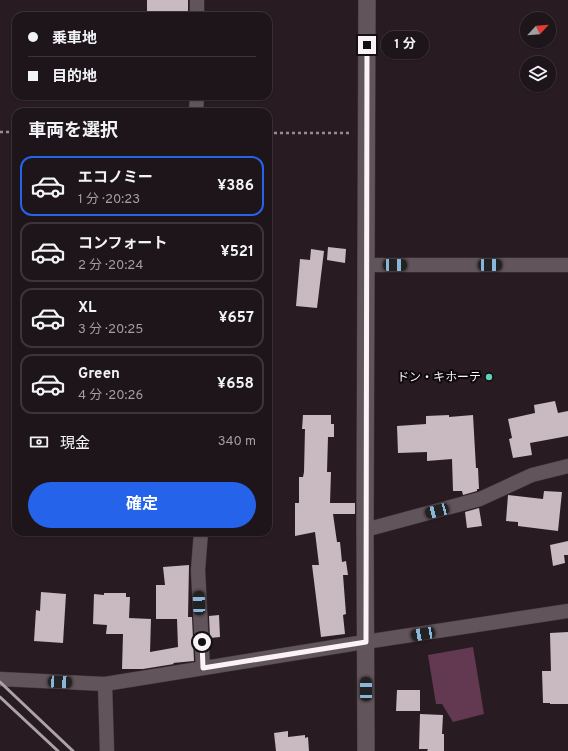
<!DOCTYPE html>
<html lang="ja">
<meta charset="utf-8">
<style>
:root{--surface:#1e151a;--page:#2b2227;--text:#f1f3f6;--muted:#a19fa2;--line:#3c3439;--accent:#2563eb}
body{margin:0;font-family:Overpass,"Noto Sans JP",sans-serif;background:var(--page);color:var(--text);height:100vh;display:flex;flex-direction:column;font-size:15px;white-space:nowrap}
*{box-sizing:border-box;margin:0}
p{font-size:13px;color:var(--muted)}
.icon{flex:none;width:22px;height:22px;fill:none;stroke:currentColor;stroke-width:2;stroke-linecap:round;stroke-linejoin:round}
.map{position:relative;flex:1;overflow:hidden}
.drawer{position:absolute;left:12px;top:108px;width:260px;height:428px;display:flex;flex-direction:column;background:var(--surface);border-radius:12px;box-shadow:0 1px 3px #0004,0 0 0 1px var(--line)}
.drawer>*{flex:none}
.top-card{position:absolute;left:12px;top:12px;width:260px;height:88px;border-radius:12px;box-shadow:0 1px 3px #0004,0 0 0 1px var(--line);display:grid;align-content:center;height:88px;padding:0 16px;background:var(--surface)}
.needle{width:26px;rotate:64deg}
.buttons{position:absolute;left:520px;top:12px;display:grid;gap:8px}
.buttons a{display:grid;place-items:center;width:36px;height:36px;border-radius:50%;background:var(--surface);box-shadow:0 1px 3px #0004,0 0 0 1px var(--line);font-size:20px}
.end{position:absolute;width:18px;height:18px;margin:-9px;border:5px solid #faf2f6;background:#111;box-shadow:0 0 0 2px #111}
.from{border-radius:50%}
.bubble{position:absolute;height:28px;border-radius:14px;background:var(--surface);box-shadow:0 1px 3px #0004,0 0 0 1px var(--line);font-size:13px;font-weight:700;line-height:28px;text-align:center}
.car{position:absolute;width:12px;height:24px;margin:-12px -6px;border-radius:5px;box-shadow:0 0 3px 1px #0007;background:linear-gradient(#222 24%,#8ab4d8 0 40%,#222 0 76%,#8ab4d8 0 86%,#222 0)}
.top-card b{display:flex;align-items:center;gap:14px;height:38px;font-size:15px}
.top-card b+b{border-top:1px solid var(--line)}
.top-card i{width:10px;height:10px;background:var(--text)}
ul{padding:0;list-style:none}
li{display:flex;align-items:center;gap:12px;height:60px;margin:0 8px 6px;padding:0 8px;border:2px solid var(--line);border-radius:12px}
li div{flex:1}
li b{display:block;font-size:15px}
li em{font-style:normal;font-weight:700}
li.selected{border-color:var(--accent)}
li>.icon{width:36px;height:36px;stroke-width:1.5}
h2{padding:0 16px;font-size:18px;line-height:48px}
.pay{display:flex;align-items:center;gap:10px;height:44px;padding:0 16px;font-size:15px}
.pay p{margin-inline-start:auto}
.action{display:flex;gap:8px;margin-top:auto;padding:8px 16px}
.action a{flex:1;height:46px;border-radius:24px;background:var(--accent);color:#fff;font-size:16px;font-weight:700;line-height:46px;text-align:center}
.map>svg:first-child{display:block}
</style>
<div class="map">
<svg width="568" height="751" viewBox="0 0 568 751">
<rect width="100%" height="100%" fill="#281c22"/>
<path fill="#633851" d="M473 647 484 714 453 722 442 704H436L428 655Z"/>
<path fill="#c9b9c1" d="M147 0H188V16H147Z
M328 247 346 249 345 263 327 260Z
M311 249 324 251 317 308 296 306 300 259 310 260Z
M555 401 558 413 568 411V436L530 443 532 455 513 458 509 439 512 438 508 419 535 413 534 405Z
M303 415H331V424H334V437H328L327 472H331L330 503H355V514H333L337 542H340L342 562 346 561 348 575H343L346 614 343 615 345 634 321 637 312 565H319L315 532 295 536V503H299V477H303L304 472 305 429H302Z
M449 415V417L473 415 476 468H478L479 489H477V491L463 495 462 491H453L452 459 427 461V452L398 453 397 426 426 424V416Z
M544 491 562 492 558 531 518 526V522L506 521 508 495 543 499Z
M479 508 482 526 467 528 465 512Z
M568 541V555H564L565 563 553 566 550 545Z
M189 565 188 617H192L194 661 173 663 174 664 143 669H122L123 634H106L107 625 93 624 94 594 104 595V593H126V597H130L129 618 151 619 150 652 178 647 177 619H156V585H165L163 567Z
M41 592 66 594 63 643 34 641 36 610 40 611Z
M219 615 220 637 210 638 209 616Z
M568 632V704H550V703H543L542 671H551L550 633Z
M397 690H420V711H396Z
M420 714 443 715 442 734H444V751H427L428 749H419Z
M288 731V737L305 735V738L308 737 309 751H276L274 733Z"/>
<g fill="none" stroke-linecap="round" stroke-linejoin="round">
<defs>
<path id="minor" d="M197 16V0
M196 112 197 96
M367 265H568
M365 530 480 499 532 475 568 466
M201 532 198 570 203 668
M0 679 105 684 352 644 568 611
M105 684 107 751"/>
<path id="tertiary" d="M366 751 365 530 367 0"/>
</defs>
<use href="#minor" stroke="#433a3f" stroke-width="15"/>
<use href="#tertiary" stroke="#433a3f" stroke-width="18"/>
<path stroke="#968c91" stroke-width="2.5" stroke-dasharray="3 3" stroke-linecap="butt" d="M0 132H16
M268 133H351"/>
<use href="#minor" stroke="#62545b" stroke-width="14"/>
<use href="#tertiary" stroke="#62545b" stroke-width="17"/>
<path stroke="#aca3a7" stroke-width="3" d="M0 682 73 751
M0 697 58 751"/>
</g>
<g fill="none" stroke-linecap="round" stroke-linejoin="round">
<path stroke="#faf2f6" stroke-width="5" d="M202 642 203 668 366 642 367 45"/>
</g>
<circle fill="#5dceb9" stroke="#0d080b" stroke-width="1.5" cx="489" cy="377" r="4"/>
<g text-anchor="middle" stroke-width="4" stroke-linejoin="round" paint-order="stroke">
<g font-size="12" fill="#faf2f6" stroke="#0d080b" text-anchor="end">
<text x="481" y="381">ドン・キホーテ</text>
</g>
</g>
</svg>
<div class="buttons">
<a><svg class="needle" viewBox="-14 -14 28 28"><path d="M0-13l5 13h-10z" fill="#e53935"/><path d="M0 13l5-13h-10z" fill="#a19fa2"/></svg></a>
<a><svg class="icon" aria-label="layers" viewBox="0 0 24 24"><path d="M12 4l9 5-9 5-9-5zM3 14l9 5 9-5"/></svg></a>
</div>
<i class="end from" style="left:202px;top:642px"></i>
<i class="end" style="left:367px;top:45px"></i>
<div class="bubble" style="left:381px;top:31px;width:48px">1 分</div>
<i class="car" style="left:395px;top:265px;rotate:90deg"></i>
<i class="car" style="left:490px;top:265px;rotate:90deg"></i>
<i class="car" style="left:437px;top:511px;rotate:255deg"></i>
<i class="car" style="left:199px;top:603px;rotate:358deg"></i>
<i class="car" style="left:423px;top:634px;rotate:260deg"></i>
<i class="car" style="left:60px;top:682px;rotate:93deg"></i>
<i class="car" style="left:366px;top:689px;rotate:0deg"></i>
<div class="top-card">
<b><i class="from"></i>乗車地</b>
<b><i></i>目的地</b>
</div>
<section class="drawer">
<h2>車両を選択</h2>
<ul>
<li class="selected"><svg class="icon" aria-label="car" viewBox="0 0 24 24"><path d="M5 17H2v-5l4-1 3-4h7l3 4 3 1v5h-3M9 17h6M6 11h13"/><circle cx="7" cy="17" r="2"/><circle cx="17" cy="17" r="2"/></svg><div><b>エコノミー</b><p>1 分 · 20:23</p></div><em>¥386</em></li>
<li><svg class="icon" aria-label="car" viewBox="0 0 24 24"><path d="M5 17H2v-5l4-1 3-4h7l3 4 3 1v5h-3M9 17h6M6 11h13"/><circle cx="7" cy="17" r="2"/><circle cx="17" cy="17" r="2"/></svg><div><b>コンフォート</b><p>2 分 · 20:24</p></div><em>¥521</em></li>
<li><svg class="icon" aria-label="car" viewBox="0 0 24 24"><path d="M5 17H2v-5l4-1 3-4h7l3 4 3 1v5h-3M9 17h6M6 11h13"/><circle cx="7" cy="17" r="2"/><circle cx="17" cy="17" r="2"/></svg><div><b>XL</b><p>3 分 · 20:25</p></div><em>¥657</em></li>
<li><svg class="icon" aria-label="car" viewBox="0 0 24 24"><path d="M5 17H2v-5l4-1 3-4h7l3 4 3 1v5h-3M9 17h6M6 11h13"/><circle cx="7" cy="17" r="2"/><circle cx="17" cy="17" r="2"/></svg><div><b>Green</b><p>4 分 · 20:26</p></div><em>¥658</em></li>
</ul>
<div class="pay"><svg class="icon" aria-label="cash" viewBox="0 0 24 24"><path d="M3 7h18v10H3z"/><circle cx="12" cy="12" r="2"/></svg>現金<p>340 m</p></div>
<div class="action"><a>確定</a></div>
</section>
</div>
